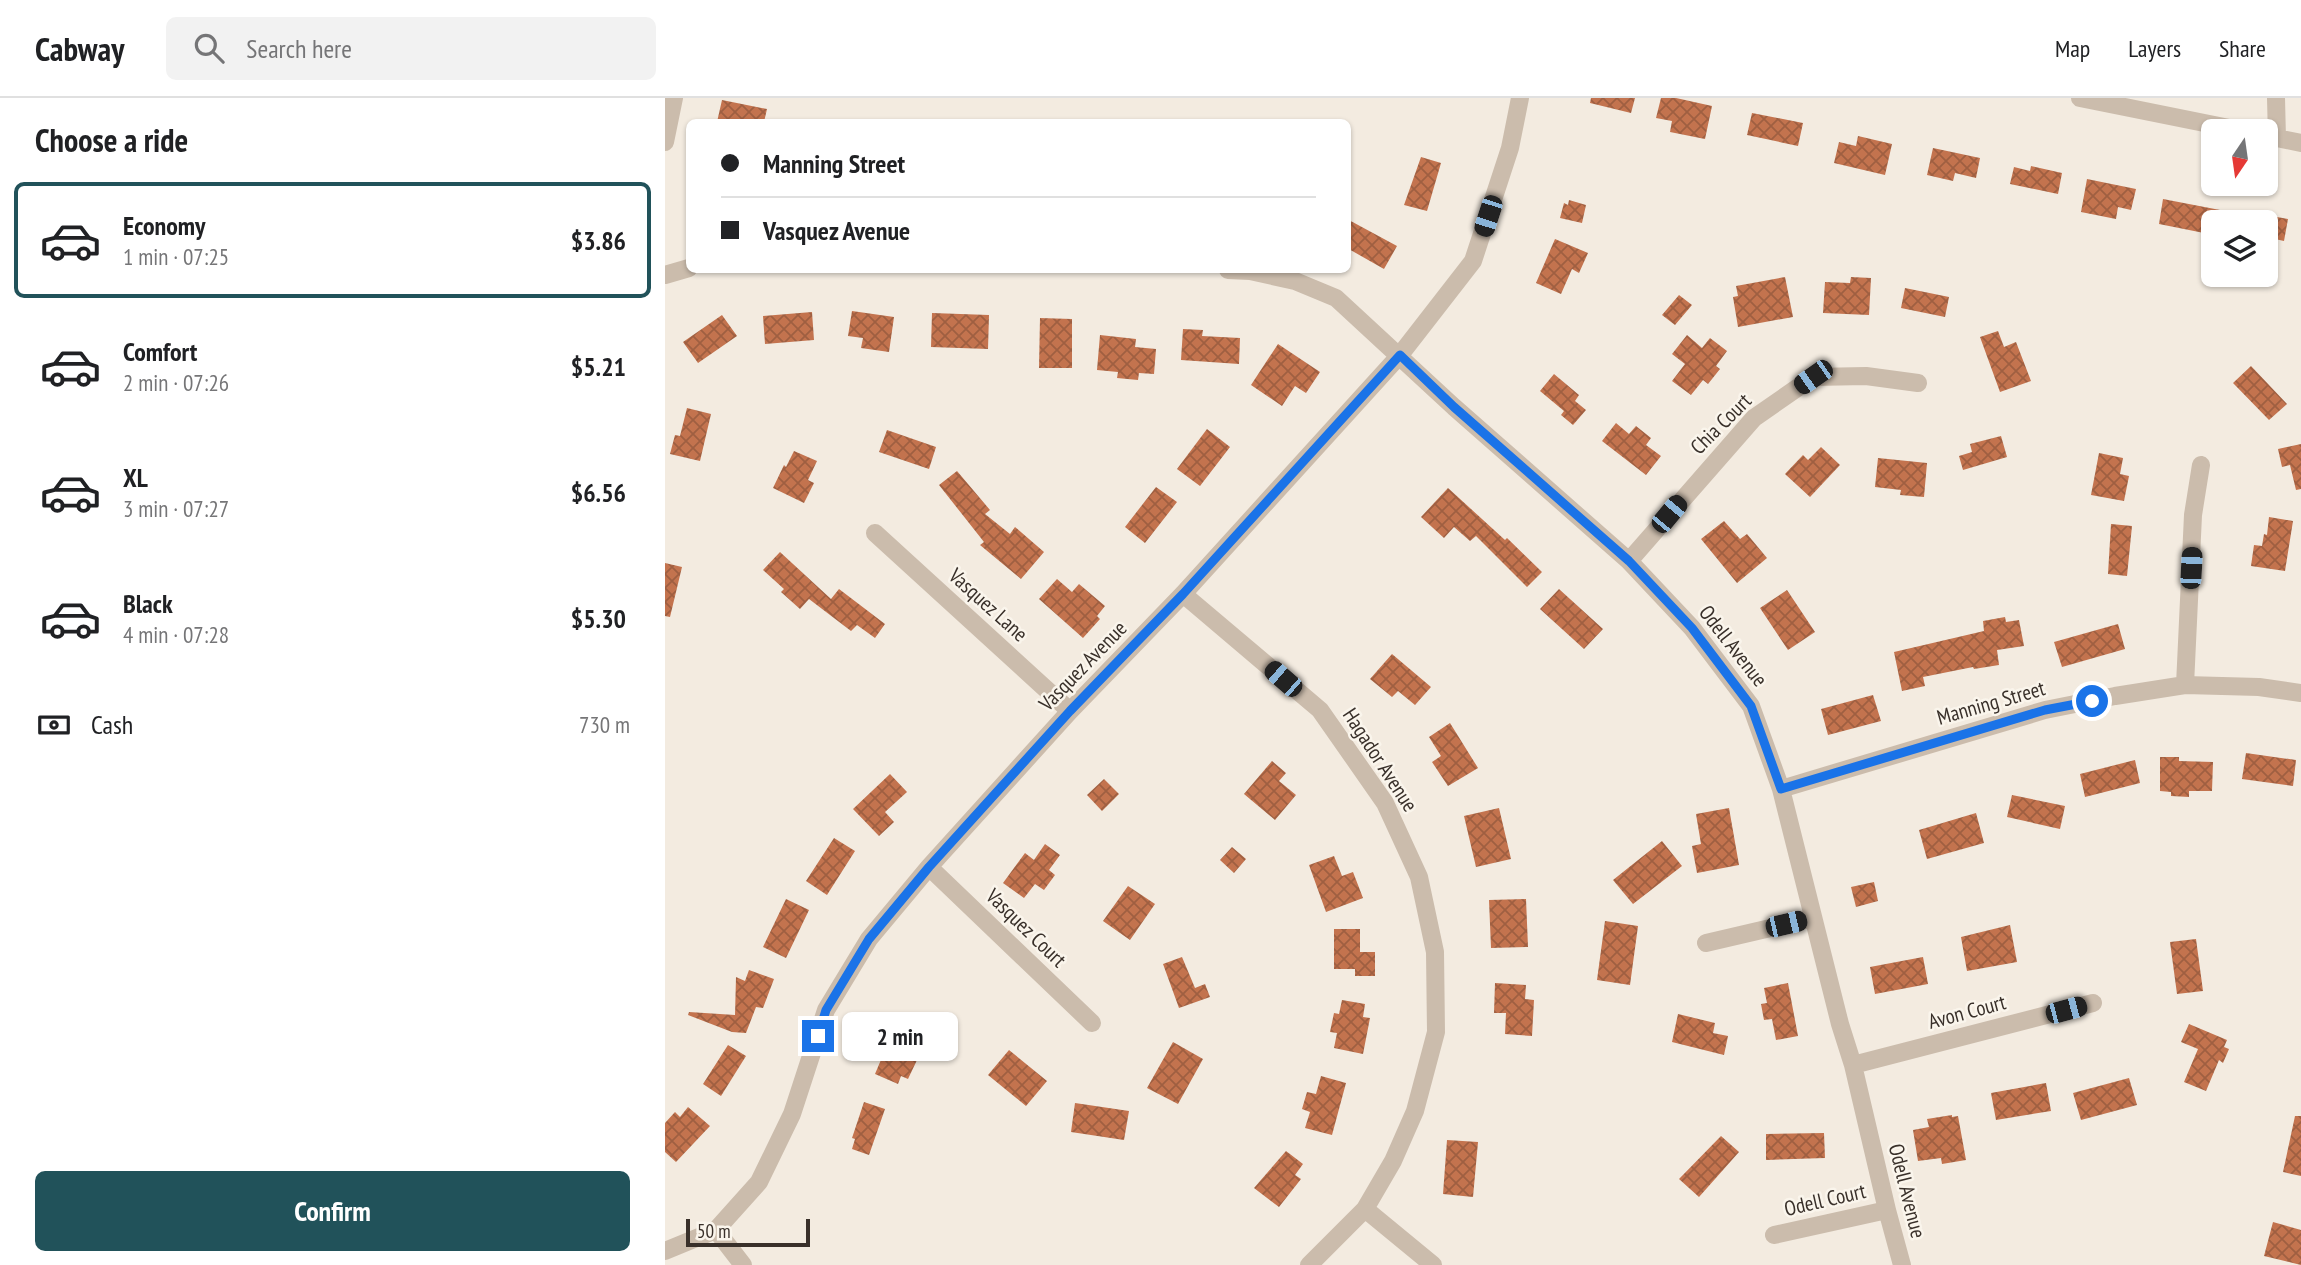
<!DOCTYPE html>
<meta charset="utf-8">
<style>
:root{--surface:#fff;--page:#f2f2f2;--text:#202124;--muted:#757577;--line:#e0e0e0;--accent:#21525a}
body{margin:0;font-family:"PT Sans Narrow",sans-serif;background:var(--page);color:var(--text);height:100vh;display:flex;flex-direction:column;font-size:26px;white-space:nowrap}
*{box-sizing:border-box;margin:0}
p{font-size:23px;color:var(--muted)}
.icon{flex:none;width:38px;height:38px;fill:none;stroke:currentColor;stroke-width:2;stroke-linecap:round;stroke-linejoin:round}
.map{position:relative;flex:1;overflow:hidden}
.details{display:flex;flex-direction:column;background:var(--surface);width:665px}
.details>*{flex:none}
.banner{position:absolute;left:21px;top:21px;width:665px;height:154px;border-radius:10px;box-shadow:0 2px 5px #0004;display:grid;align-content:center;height:154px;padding:0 35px;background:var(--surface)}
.needle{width:46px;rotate:193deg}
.buttons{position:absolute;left:1536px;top:21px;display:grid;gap:14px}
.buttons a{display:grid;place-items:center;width:77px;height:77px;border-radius:10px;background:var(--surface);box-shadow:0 2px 5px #0004;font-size:35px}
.scale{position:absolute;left:21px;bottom:18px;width:124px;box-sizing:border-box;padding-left:7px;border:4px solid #39302a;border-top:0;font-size:19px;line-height:24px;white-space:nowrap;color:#39302a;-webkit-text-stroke:5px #faf5ec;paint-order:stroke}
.end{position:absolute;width:32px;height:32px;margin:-16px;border:9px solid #1a73e8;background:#fff;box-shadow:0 0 0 4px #fff}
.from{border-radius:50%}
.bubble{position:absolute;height:49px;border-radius:10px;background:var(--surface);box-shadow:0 2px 5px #0004;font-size:23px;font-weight:600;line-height:49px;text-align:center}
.car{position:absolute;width:21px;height:42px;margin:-21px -10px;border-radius:9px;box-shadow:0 0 5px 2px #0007;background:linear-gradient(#222 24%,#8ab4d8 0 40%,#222 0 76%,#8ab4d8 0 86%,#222 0)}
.banner b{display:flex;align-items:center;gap:24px;height:66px;font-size:26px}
.banner b+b{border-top:2px solid var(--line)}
.banner i{width:18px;height:18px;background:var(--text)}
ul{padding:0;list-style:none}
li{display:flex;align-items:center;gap:21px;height:116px;margin:0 14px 10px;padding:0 21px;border:4px solid transparent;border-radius:10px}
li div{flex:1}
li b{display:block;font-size:26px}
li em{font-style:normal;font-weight:600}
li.active{border-color:var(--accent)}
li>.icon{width:63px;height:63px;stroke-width:1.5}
h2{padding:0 35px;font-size:32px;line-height:84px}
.pay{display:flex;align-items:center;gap:18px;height:77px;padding:0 35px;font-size:26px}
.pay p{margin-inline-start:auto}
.action{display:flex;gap:14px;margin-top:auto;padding:14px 35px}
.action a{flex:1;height:80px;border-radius:10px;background:var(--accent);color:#fff;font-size:28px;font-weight:600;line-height:80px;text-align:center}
header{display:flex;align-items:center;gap:42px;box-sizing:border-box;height:98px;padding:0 35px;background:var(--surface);border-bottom:2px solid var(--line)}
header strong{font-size:33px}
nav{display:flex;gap:38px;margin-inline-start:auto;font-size:24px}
.search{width:490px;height:63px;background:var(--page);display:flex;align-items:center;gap:18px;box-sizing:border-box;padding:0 24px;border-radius:10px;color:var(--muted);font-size:26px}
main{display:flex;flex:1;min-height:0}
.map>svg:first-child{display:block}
</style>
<header>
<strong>Cabway</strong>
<div class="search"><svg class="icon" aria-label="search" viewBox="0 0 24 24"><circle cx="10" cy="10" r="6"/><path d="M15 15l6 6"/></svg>Search here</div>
<nav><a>Map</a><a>Layers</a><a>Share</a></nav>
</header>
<main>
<section class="details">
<h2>Choose a ride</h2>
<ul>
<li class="active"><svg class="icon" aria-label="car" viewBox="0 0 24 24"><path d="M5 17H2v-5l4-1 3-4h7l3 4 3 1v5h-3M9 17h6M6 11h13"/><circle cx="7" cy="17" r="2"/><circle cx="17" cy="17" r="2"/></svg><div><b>Economy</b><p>1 min · 07:25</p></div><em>$3.86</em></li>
<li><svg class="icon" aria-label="car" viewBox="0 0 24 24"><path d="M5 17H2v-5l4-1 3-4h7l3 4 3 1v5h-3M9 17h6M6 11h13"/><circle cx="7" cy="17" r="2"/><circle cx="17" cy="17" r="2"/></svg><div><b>Comfort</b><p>2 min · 07:26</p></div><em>$5.21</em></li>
<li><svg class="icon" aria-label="car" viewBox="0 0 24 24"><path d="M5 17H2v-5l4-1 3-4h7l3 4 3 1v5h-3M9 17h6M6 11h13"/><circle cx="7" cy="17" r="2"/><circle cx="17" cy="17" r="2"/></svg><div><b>XL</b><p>3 min · 07:27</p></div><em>$6.56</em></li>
<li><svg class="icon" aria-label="car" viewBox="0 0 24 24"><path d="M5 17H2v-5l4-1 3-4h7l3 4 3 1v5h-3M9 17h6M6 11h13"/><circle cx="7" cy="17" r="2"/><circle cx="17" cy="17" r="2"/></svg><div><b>Black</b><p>4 min · 07:28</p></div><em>$5.30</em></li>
</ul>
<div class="pay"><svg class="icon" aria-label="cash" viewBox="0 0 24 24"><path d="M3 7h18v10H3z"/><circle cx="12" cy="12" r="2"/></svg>Cash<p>730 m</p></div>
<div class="action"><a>Confirm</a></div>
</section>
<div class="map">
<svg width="1636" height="1167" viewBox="0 0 1636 1167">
<defs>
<pattern id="building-cross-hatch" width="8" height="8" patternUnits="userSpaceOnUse" patternTransform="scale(1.75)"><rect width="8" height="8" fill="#c3734e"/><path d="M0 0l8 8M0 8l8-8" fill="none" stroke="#9f5f41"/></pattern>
</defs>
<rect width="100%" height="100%" fill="#f3ebe0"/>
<path fill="url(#building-cross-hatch)" d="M926 0H970L966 15 925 5Z
M996 0H1011L1047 8 1040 41 1005 34 1007 23 991 20Z
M57 2 102 11 99 24H52Z
M1087 15 1138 25 1133 48 1082 37Z
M1193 38 1227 46 1220 77 1169 65 1174 44 1191 48Z
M1268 50 1315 60 1311 80 1290 75 1288 83 1262 77Z
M756 59 776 65 762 113 739 107Z
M1366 68 1397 75 1393 96 1345 86 1349 69 1365 73Z
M1422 81 1471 91 1466 112 1453 109 1451 121 1416 114Z
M1498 101 1586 118V124H1546L1544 136 1494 126Z
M904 102 921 107 917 125 895 120 899 105 903 107Z
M1601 117 1623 121 1619 143 1601 139Z
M682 121 732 148 719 171 682 150Z
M890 141 923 155 914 175 907 171 896 196 871 185Z
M1120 179 1128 219 1073 229 1068 199 1073 198 1071 188Z
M1186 179 1206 180 1204 217 1158 215 1160 184 1185 185Z
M1240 190 1284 199 1280 219 1236 210Z
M1014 197 1027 207 1010 227 997 217Z
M187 213 229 219 224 254 196 250 198 240 183 238Z
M147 214 149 242 100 246 98 218Z
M267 215 324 217 323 251 266 249Z
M57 217 72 238 33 265 18 244Z
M375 220 407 221V270H374Z
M518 231 538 232 537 238 575 240 574 266 516 262Z
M1333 233 1339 249 1351 244 1366 283 1335 294 1315 239Z
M435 237 471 241 470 249 491 251 489 276 474 275 473 282 452 280 453 274 432 272Z
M1022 237 1037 250 1045 240 1062 253 1051 268 1055 271 1043 286 1038 282 1026 297 1007 283 1020 266 1007 256Z
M613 246 655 274 641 295 630 288 617 308 586 287Z
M1586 268 1622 306 1604 322 1568 285Z
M889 276 914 297 910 303 921 312 908 327 896 317 899 313 875 293Z
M22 310 46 316 35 363 5 356 10 337 15 338Z
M951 325 964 336 971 328 986 340 981 347 996 358 981 377 937 343Z
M542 331 565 349 535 388 512 371Z
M222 332 271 349 264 371 214 354Z
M1336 338 1342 359 1298 372 1294 358 1307 354 1305 346Z
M1636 346V391L1631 392 1625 367 1617 369 1613 351Z
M1156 349 1175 367 1145 399 1120 376 1138 357 1143 362Z
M129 353 152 363 143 382 149 385 139 405 108 390 119 367 121 369Z
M1434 355 1458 360 1455 376 1464 378 1459 403 1426 397Z
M1213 360 1262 365 1259 399 1235 397 1236 392 1210 389Z
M292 373 325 412 320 416 345 436 350 429 379 454 356 481 315 447 319 444 274 387Z
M491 389 512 404 480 445 460 429Z
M783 390 840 442 842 440 877 474 862 489 811 438 805 443 789 429 779 440 756 419Z
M1604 419 1628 423 1620 473 1586 468 1589 447 1597 448 1599 436 1602 437Z
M1059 423 1075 441 1082 436 1102 460 1072 485 1036 441Z
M1446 426 1467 428 1462 478 1443 476Z
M115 454 166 501 174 491 220 526 210 540 192 527 186 533 144 501 135 511 116 494 119 491 98 472Z
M0 465 17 469 5 519 0 518Z
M392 481 407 494 414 486 440 508 432 518 435 521 418 540 374 501Z
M894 491 938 531 919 551 875 511Z
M1122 492 1150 534 1123 552 1095 510Z
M1340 519 1341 524 1354 522 1359 548 1332 552 1334 567 1309 571 1308 569 1258 579 1260 588 1237 593 1229 554 1319 533 1318 523Z
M1453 526 1460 551 1397 569 1389 544Z
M727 556 766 589 750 607 733 593 727 599 705 581Z
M1208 597 1216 623 1163 637 1156 611Z
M785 625 813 670 783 688 767 664 776 658 764 639Z
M1581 655 1631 662 1628 688 1577 681Z
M1495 659H1514V663L1548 664 1547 693H1524V699L1506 698V694L1495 693Z
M1470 662 1475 685 1420 699 1415 676Z
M607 663 621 675 614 683 631 697 610 722 579 696Z
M225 676 242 694 220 714 229 724 214 738 188 711Z
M439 681 454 696 437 713 422 697Z
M1347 697 1400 708 1395 731 1342 719Z
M834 710 846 761 811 769 799 718Z
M1064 710 1074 767 1032 775 1027 748 1036 746 1031 716Z
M1311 715 1319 745 1262 761 1254 732Z
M169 740 190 753 162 797 141 783Z
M997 743 1017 768 968 806 948 782Z
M380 746 395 757 384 772 390 777 379 792 370 786 359 800 338 785 360 755 369 762Z
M567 749 581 761 569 775 555 762Z
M669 758 677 778 688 774 698 800 661 814 644 767Z
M1209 784 1213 803 1191 809 1186 789Z
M463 788 490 806 465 842 438 823Z
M121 801 144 812 121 860 98 849Z
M861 801 863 849 826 850 824 802Z
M940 823 973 828 965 887 932 882Z
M1345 827 1352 864 1302 873 1296 839Z
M669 831H695V854H710V878H690V871H669Z
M1531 841 1538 893 1512 896 1505 844Z
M517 859 530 890 540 886 545 899 514 910 498 866Z
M1258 859 1263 886 1210 896 1205 869Z
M84 872 109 881 98 910 91 909 81 935 67 934 23 917 24 914 70 917 71 879 80 883Z
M830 885 861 887 860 901 869 902 867 938 840 936 841 915H829Z
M1123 885 1133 938 1111 942 1107 921 1099 922 1096 906 1102 905 1099 890Z
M677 902 700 906 698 919 705 920 698 956 669 950 672 935 665 934 669 915 674 916Z
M1013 916 1050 925 1048 935 1063 938 1059 957 1007 944Z
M228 920 245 927 240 938 251 943 244 958 252 962 243 981 236 978 233 986 210 976 218 957 213 955Z
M1524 926 1562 942 1559 949 1564 951 1558 965 1554 962 1541 993 1519 984 1533 951 1516 944Z
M508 944 538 961 513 1006 482 990Z
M63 947 81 958 56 998 38 986Z
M344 952 382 983 361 1008 323 977Z
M656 978 681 985 667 1037 640 1030 645 1014 637 1011 642 994 651 996Z
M1464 980 1472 1007 1416 1022 1408 995Z
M1381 985 1386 1013 1331 1022 1326 995Z
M199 1004 220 1011 204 1057 187 1051 190 1041 187 1040Z
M410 1005 464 1013 459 1042 406 1034Z
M23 1009 45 1028 11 1064 0 1054V1025L10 1014 15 1019Z
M1287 1017V1019L1293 1018 1301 1062 1277 1066 1276 1060 1253 1063 1248 1032 1264 1029 1262 1021Z
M1630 1018H1636V1078L1618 1074Z
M1159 1035 1160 1060 1101 1062V1036Z
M1056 1038 1074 1054 1034 1099 1014 1081Z
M782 1042 813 1044 808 1099 778 1096Z
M621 1053 638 1066 630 1077 636 1081 614 1109 589 1090Z
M1608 1124 1636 1132V1167L1599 1158Z"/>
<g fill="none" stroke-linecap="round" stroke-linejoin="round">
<path stroke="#cbbcac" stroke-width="18" d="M1415 0 1579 33
M1611 0 1612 40
M1602 38 1636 45
M0 44 9 0
M563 172 585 173 630 183 671 200 789 309 964 463 1027 530 1086 608 1116 691 1175 926 1188 967 1222 1112 1237 1167
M0 177 24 170
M210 435 405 613
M964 463 1089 320 1148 279 1201 278 1253 285
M518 496 655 612 720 705 754 779 770 854 771 934 750 1013 728 1063 700 1111 644 1167
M1520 587 1528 417 1536 367
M1116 691 1380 612 1450 598 1520 587 1594 589 1636 595
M264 769 427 925
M1041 845 1148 820
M1188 967 1428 905
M700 1111 768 1167
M51 1132 78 1167
M1109 1137 1222 1112
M0 1153 51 1132 94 1084 127 1016 161 912 204 841 264 769 405 613 518 496 735 257 808 163 845 50 855 0"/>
</g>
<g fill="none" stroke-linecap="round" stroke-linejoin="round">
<path stroke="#1a73e8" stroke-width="9" d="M153 938 161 912 204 841 264 769 405 613 518 496 735 257 789 309 964 463 1027 530 1086 608 1116 691 1380 612 1427 603"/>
</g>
<g text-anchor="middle" stroke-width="5" stroke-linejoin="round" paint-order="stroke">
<g font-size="21" fill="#39302a" stroke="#faf5ec">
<text transform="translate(1056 326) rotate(-45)" y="7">Chia Court</text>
<text transform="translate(323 507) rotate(42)" y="7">Vasquez Lane</text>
<text transform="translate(1068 548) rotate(52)" y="7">Odell Avenue</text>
<text transform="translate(418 568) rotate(-46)" y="7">Vasquez Avenue</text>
<text transform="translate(1326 605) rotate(-16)" y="7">Manning Street</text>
<text transform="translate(715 662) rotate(57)" y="7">Hagador Avenue</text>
<text transform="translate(361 830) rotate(44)" y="7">Vasquez Court</text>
<text transform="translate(1302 914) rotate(-15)" y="7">Avon Court</text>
<text transform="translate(1242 1093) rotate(76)" y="7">Odell Avenue</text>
<text transform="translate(1160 1102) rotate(-13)" y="7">Odell Court</text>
</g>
</g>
</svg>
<div class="buttons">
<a><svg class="needle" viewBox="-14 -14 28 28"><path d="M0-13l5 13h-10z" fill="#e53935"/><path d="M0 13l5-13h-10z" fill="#757577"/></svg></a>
<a><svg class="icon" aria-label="layers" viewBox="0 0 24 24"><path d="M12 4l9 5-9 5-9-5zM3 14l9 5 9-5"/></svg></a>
</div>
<div class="scale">50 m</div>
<i class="end from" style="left:1427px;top:603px"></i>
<i class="end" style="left:153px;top:938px"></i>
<div class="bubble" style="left:177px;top:914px;width:116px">2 min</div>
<i class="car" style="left:823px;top:118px;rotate:198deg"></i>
<i class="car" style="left:1148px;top:279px;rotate:235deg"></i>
<i class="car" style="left:1004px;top:416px;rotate:40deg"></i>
<i class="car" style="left:1526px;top:470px;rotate:3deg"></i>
<i class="car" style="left:618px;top:581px;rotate:311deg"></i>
<i class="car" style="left:1121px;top:826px;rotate:77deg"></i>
<i class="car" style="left:1401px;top:912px;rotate:75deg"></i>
<div class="banner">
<b><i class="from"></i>Manning Street</b>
<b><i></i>Vasquez Avenue</b>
</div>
</div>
</main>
